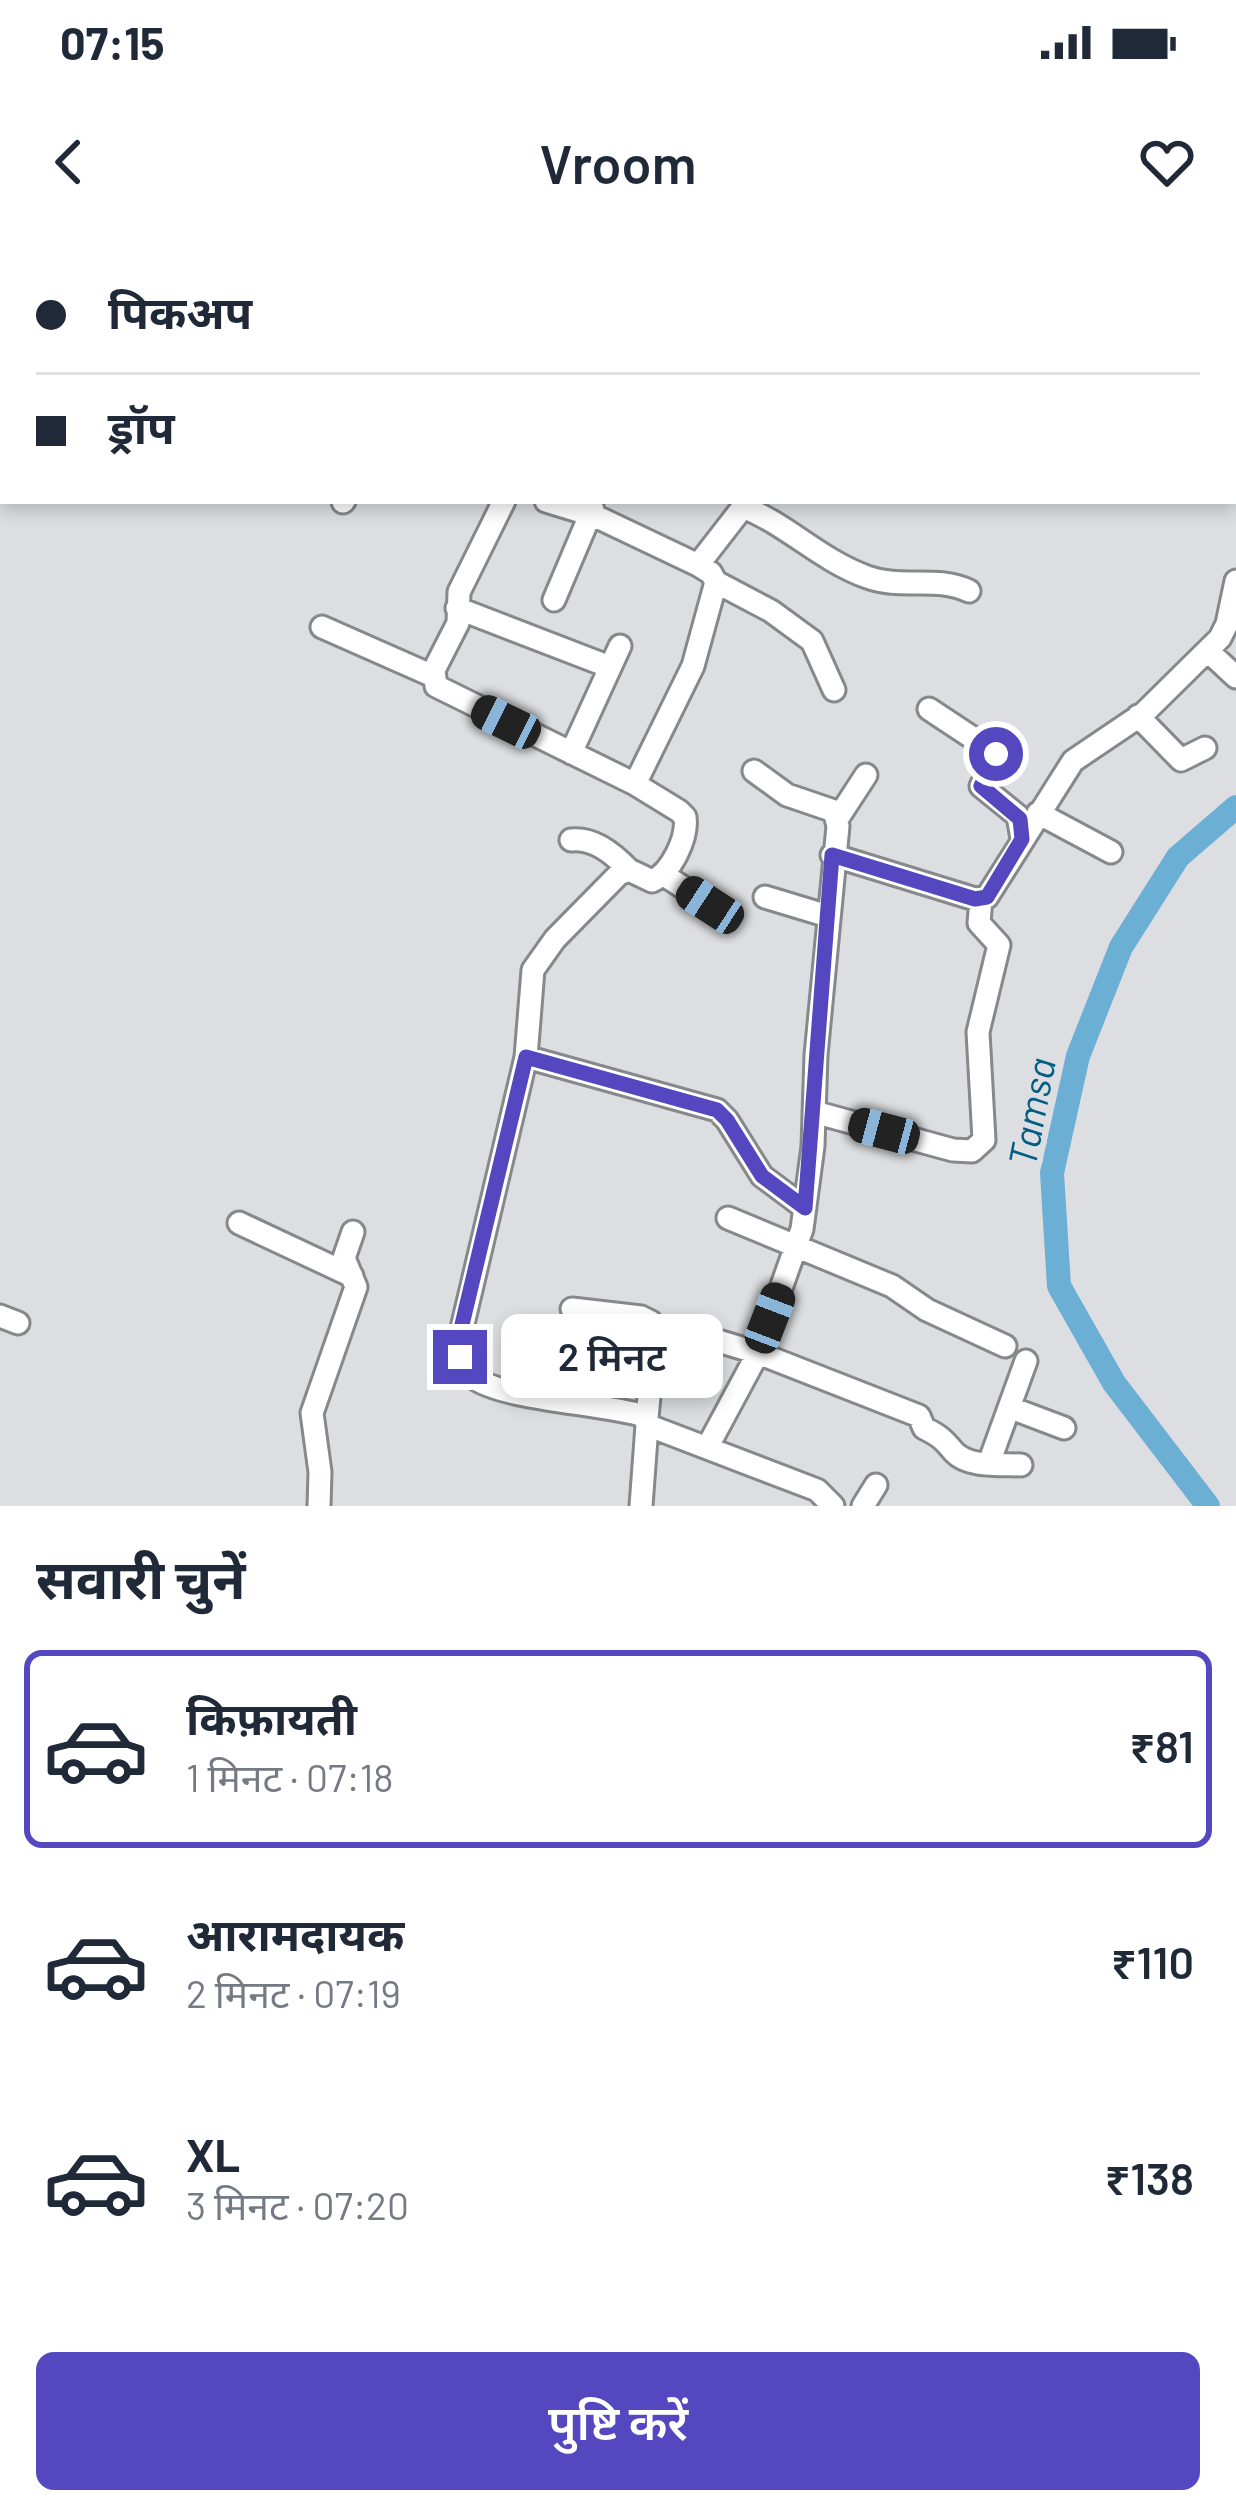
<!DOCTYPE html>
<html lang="hi">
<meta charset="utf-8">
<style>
:root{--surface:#fff;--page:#f2f2f3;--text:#1f2937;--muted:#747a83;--line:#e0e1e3;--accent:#5447bf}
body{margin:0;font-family:Barlow,"Noto Sans Devanagari",sans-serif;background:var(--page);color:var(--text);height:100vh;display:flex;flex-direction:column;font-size:45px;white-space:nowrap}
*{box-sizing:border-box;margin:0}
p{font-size:39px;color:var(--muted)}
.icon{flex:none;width:66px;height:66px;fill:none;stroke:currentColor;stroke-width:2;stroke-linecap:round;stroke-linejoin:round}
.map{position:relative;height:1266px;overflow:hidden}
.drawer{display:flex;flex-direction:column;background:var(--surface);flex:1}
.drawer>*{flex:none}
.hud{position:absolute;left:0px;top:0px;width:1236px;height:264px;box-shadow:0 6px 18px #0003;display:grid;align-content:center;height:264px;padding:0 36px;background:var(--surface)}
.end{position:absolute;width:54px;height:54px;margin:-27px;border:15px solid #5447bf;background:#fff;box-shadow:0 0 0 6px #fff}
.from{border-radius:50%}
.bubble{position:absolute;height:84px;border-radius:18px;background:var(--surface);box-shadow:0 6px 18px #0003;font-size:39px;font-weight:600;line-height:84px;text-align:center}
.car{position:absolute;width:36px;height:72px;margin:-36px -18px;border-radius:15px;box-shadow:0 0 9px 3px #0007;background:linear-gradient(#222 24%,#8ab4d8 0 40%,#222 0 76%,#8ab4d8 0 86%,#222 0)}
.hud b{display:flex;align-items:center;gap:42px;height:114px;font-size:45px}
.hud b+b{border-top:3px solid var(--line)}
.hud i{width:30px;height:30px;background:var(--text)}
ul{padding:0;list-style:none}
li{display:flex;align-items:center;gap:36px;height:198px;margin:0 24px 18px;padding:0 12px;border:6px solid transparent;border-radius:18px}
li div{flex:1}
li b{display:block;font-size:45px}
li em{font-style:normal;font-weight:600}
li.current{border-color:var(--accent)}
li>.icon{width:108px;height:108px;stroke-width:1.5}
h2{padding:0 36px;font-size:54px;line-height:144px}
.primary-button{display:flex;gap:24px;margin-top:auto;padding:24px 36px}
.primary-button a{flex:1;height:138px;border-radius:18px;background:var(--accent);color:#fff;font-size:48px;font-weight:600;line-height:138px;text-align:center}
.status{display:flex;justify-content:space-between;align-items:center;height:84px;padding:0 60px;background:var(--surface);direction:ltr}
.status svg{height:33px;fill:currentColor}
header{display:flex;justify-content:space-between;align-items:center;height:156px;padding:0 36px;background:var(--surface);font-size:54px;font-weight:600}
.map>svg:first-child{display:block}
</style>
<div class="status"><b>07:15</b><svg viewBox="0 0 49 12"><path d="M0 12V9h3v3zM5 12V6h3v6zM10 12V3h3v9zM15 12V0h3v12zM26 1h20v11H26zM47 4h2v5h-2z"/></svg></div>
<header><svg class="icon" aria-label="back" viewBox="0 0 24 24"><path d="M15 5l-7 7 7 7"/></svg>Vroom<svg class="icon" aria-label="heart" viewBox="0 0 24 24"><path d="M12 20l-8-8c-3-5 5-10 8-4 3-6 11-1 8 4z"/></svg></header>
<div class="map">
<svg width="1236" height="1266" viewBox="0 0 1236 1266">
<rect width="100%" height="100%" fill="#dddee1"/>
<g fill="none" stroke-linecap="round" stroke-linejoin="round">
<path stroke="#6cafd5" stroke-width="24" d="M1208 1266 1114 1143 1059 1046 1052 933 1078 816 1121 707 1178 617 1236 567"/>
<defs>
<path id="minor" d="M83 0 89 3
M1041 0 1045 3
M1167 0 1172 3
M1224 0 1228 3
M663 3 665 0
M819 3 820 0
M858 3 859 0
M1236 45V61
M504 261 459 352 458 383 434 430 436 446 635 544
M546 261 595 276
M590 261 595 276 698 325 711 333 716 342 693 426 635 544 679 571 685 577C688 598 671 633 652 641L629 630 619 634 555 699 533 730 526 817 458 1105C460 1118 463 1130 474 1138 506 1160 602 1163 644 1176L647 1185 641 1266
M343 262 344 261
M698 325 743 267C788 285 820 320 867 337 902 350 935 335 969 351
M716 342 771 371 812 401 834 450
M554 360 590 275
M457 368 610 427
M322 387 433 436
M1208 411 1236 437
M929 469 994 512 995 521 981 546 1018 576 1022 599
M1138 476 1181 520 1205 508
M571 513 620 406
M1038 573 1111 612
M838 578 866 535
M571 600C593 597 614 614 629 630
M832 615 975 659 987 657 1073 521 1144 473 1220 398 1227 384 1236 341
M664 635 710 665
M765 657 828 676
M526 817 717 870 727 880 762 936 805 968
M814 872 953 910 972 911 984 900 978 792 999 705 979 683 981 659
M728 978 892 1046 927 1070 1005 1106
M239 983 352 1036
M572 1069 641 1077 651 1082 655 1092 647 1178
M0 1076 18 1083
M708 1098 758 1113 919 1176 924 1188C940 1196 943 1199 954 1212 969 1228 1001 1224 1021 1225
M1011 1168 1064 1188
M647 1185 817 1250 833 1266
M708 1206 758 1113 802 989 813 906 816 815 838 586 834 571 787 555 754 531
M989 1223 1026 1121
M319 1266 320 1232 312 1173 356 1047 344 1018 353 992
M863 1266 876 1245"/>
</defs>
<use href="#minor" stroke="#87888b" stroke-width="27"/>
<use href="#minor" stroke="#fff" stroke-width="21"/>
</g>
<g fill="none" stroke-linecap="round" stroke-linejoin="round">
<path stroke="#5447bf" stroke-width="15" d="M460 1117V1093L526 817 717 870 727 880 762 936 805 968 832 615 975 659 987 657 1022 599 1020 579 981 546 996 514"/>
</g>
<g text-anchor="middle" stroke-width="12" stroke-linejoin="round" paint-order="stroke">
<g font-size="39" font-style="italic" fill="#035d82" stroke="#dddee1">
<text transform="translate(1032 872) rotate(-79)" y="14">Tamsa</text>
</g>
</g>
</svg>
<i class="end from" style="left:996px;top:514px"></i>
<i class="end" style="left:460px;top:1117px"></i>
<div class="bubble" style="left:501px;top:1074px;width:222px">2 मिनट</div>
<i class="car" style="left:506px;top:482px;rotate:296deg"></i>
<i class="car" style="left:710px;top:665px;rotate:303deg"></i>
<i class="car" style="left:884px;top:891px;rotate:285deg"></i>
<i class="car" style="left:770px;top:1078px;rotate:21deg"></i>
<div class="hud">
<b><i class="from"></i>पिकअप</b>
<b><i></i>ड्रॉप</b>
</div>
</div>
<section class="drawer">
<h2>सवारी चुनें</h2>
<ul>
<li class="current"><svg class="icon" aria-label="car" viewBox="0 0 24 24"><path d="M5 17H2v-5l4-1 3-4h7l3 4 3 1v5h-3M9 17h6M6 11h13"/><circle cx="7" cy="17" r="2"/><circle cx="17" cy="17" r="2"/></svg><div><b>किफ़ायती</b><p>1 मिनट · 07:18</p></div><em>₹81</em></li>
<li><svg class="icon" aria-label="car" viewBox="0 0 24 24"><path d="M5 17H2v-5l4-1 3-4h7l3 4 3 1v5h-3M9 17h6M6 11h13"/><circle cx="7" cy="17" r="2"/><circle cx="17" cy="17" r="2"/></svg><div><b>आरामदायक</b><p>2 मिनट · 07:19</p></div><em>₹110</em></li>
<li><svg class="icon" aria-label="car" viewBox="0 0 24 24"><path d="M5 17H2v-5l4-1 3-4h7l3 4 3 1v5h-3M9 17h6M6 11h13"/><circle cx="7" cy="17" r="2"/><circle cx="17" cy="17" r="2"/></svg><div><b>XL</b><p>3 मिनट · 07:20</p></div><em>₹138</em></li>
</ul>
<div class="primary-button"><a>पुष्टि करें</a></div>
</section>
